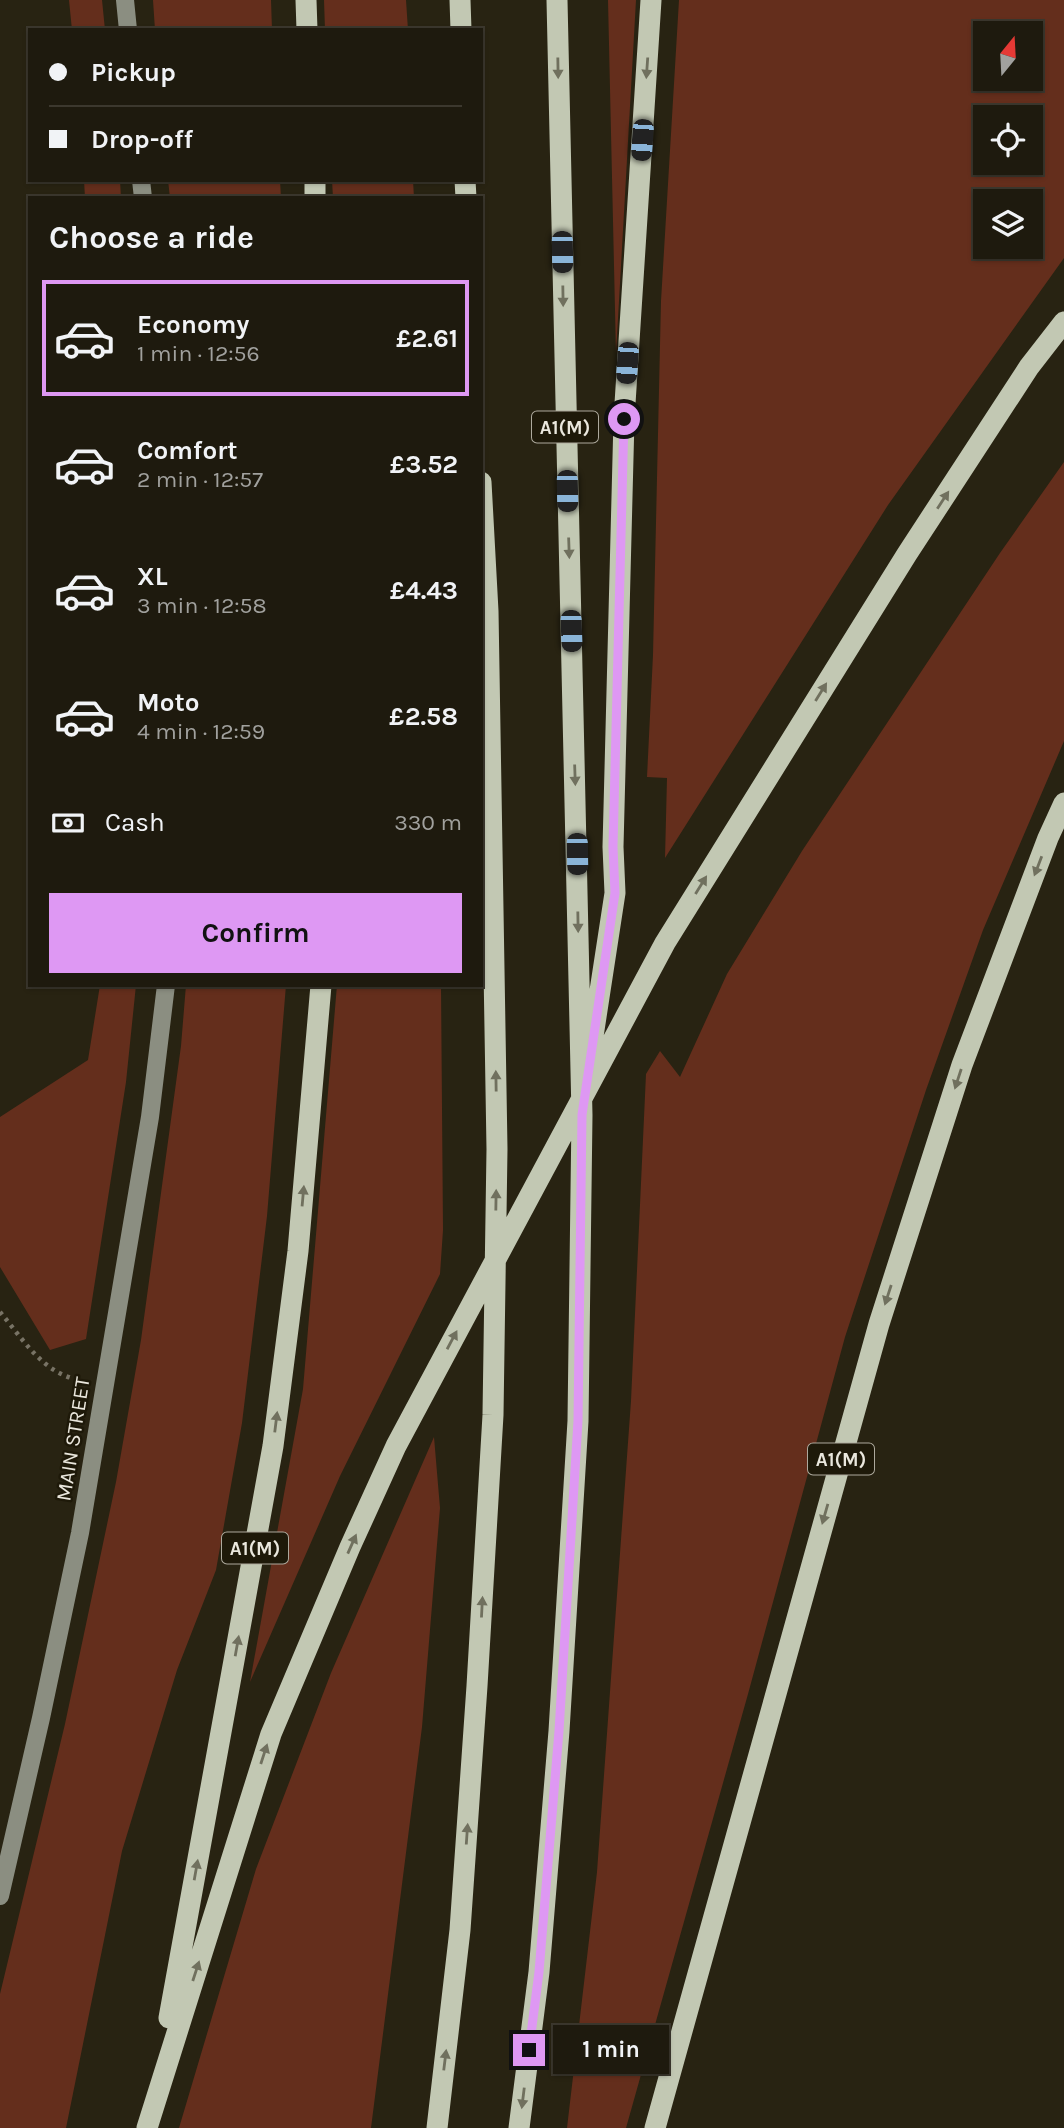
<!DOCTYPE html>
<meta charset="utf-8">
<style>
:root{--surface:#1e1a0e;--page:#262317;--text:#f1f3f6;--muted:#a1a19e;--line:#3c382e;--accent:#de98f3}
body{margin:0;font-family:Karla,sans-serif;background:var(--page);color:var(--text);height:100vh;display:flex;flex-direction:column;font-size:26px;white-space:nowrap}
*{box-sizing:border-box;margin:0}
p{font-size:23px;color:var(--muted)}
.icon{flex:none;width:38px;height:38px;fill:none;stroke:currentColor;stroke-width:2;stroke-linecap:round;stroke-linejoin:round}
.map{position:relative;flex:1;overflow:hidden}
.details{position:absolute;left:28px;top:196px;width:455px;height:791px;display:flex;flex-direction:column;background:var(--surface);border-radius:0px;box-shadow:0 2px 5px #0004,0 0 0 2px var(--line)}
.details>*{flex:none}
.top-card{position:absolute;left:28px;top:28px;width:455px;height:154px;border-radius:0px;box-shadow:0 2px 5px #0004,0 0 0 2px var(--line);display:grid;align-content:center;height:154px;padding:0 21px;background:var(--surface)}
.needle{width:46px;rotate:18deg}
.controls{position:absolute;left:973px;top:21px;display:grid;gap:14px}
.controls a{display:grid;place-items:center;width:70px;height:70px;border-radius:0px;background:var(--surface);box-shadow:0 2px 5px #0004,0 0 0 2px var(--line);font-size:35px}
.end{position:absolute;width:32px;height:32px;margin:-16px;border:9px solid #de98f3;background:#111;box-shadow:0 0 0 4px #111}
.from{border-radius:50%}
.bubble{position:absolute;height:49px;border-radius:0px;background:var(--surface);box-shadow:0 2px 5px #0004,0 0 0 2px var(--line);font-size:23px;font-weight:700;line-height:49px;text-align:center}
.car{position:absolute;width:21px;height:42px;margin:-21px -10px;border-radius:9px;box-shadow:0 0 5px 2px #0007;background:linear-gradient(#222 24%,#8ab4d8 0 40%,#222 0 76%,#8ab4d8 0 86%,#222 0)}
.top-card b{display:flex;align-items:center;gap:24px;height:66px;font-size:26px}
.top-card b+b{border-top:2px solid var(--line)}
.top-card i{width:18px;height:18px;background:var(--text)}
ul{padding:0;list-style:none}
li{display:flex;align-items:center;gap:21px;height:116px;margin:0 14px 10px;padding:0 7px;border:4px solid transparent;border-radius:0px}
li div{flex:1}
li b{display:block;font-size:26px}
li em{font-style:normal;font-weight:700}
li.current{border-color:var(--accent)}
li>.icon{width:63px;height:63px;stroke-width:1.5}
h2{padding:0 21px;font-size:32px;line-height:84px}
.pay{display:flex;align-items:center;gap:18px;height:77px;padding:0 21px;font-size:26px}
.pay p{margin-inline-start:auto}
.cta{display:flex;gap:14px;margin-top:auto;padding:14px 21px}
.cta a{flex:1;height:80px;border-radius:0px;background:var(--accent);color:#111;font-size:28px;font-weight:700;line-height:80px;text-align:center}
.map>svg:first-child{display:block}
</style>
<div class="map">
<svg width="1064" height="2128" viewBox="0 0 1064 2128">
<rect width="100%" height="100%" fill="#282312"/>
<path fill="#642e1c" fill-rule="evenodd" d="M69 0H102L105 30H72Z
M153 0H271L272 30H155Z
M324 0H406L408 30H325Z
M608 0H636L616 354Z
M679 0H1064V258L888 505 665 858 667 778 647 777 653 655 661 301ZM985 33H1031V79H985ZM985 117H1031V163H985ZM985 201H1031V247H985Z
M84 180H120L121 198H85Z
M168 180H280L281 198H170Z
M332 180H413L414 198H333Z
M1064 462V741L983 930 926 1090 845 1337 748 1694 626 2128H567L597 1872 631 1401 646 1074 660 1051 680 1077 727 974 802 851 1000 553Z
M100 985H136L126 1082 86 1339 50 1350 0 1267V1117L88 1060Z
M186 985H286L267 1216 242 1423 216 1570 177 1670 122 1851 66 2128H0V1994L65 1724 116 1482 141 1340 181 1046Z
M337 985H441L443 1230 440 1274 340 1476 250 1682 303 1389Z
M434 1437 440 1508 422 1727 371 2128H179L256 1869 331 1673Z"/>
<g fill="none" stroke-linecap="round" stroke-linejoin="round">
<path stroke="#787365" stroke-width="4.5" stroke-dasharray="3.5 5" stroke-linecap="butt" d="M0 1312C23 1339 43 1374 80 1380"/>
<path stroke="#8b8e81" stroke-width="18" d="M125 0 128 30
M141 180 143 198
M0 1896 41 1718 80 1533 150 1117 166 985"/>
<path stroke="#c2c8b3" stroke-width="21" d="M306 0 307 30
M460 0 461 30
M315 180V198
M465 180 466 198
M590 1056 615 893 613 847 624 419 651 0
M169 2018 273 1446 298 1251 321 985
M147 2128 271 1734 350 1547 396 1446 665 943 907 554 1029 367 1064 322
M437 2128 460 1930 477 1686 493 1415 497 1149 488 611 481 482
M519 2128 539 1972 559 1731 578 1421 582 1115 557 0
M655 2128 879 1324 962 1065 1048 838 1064 803"/>
</g>
<defs><path id="oneway-solid" d="M-6-.8H1V-3.2L6.5 0L1 3.2V.8H-6Z" transform="scale(1.75)"/></defs>
<g fill="#70705e">
<use href="#oneway-solid" transform="translate(558 68) rotate(89)"/>
<use href="#oneway-solid" transform="translate(647 68) rotate(94)"/>
<use href="#oneway-solid" transform="translate(563 296) rotate(89)"/>
<use href="#oneway-solid" transform="translate(943 500) rotate(-57)"/>
<use href="#oneway-solid" transform="translate(569 548) rotate(88)"/>
<use href="#oneway-solid" transform="translate(821 692) rotate(-58)"/>
<use href="#oneway-solid" transform="translate(575 775) rotate(88)"/>
<use href="#oneway-solid" transform="translate(1038 866) rotate(111)"/>
<use href="#oneway-solid" transform="translate(701 885) rotate(-58)"/>
<use href="#oneway-solid" transform="translate(578 922) rotate(89)"/>
<use href="#oneway-solid" transform="translate(958 1079) rotate(108)"/>
<use href="#oneway-solid" transform="translate(496 1081) rotate(-91)"/>
<use href="#oneway-solid" transform="translate(303 1196) rotate(-85)"/>
<use href="#oneway-solid" transform="translate(496 1200) rotate(-89)"/>
<use href="#oneway-solid" transform="translate(888 1295) rotate(108)"/>
<use href="#oneway-solid" transform="translate(452 1340) rotate(-62)"/>
<use href="#oneway-solid" transform="translate(276 1422) rotate(-83)"/>
<use href="#oneway-solid" transform="translate(825 1514) rotate(106)"/>
<use href="#oneway-solid" transform="translate(352 1544) rotate(-66)"/>
<use href="#oneway-solid" transform="translate(482 1607) rotate(-87)"/>
<use href="#oneway-solid" transform="translate(237 1646) rotate(-80)"/>
<use href="#oneway-solid" transform="translate(264 1754) rotate(-72)"/>
<use href="#oneway-solid" transform="translate(467 1834) rotate(-86)"/>
<use href="#oneway-solid" transform="translate(196 1870) rotate(-80)"/>
<use href="#oneway-solid" transform="translate(196 1971) rotate(-72)"/>
<use href="#oneway-solid" transform="translate(445 2060) rotate(-83)"/>
<use href="#oneway-solid" transform="translate(523 2098) rotate(97)"/>
</g>
<g fill="none" stroke-linecap="round" stroke-linejoin="round">
<path stroke="#de98f3" stroke-width="9" d="M529 2050 539 1972 559 1731 578 1421 582 1115 615 893 613 847 624 419"/>
</g>
<g text-anchor="middle" stroke-width="5" stroke-linejoin="round" paint-order="stroke">
<g fill="#1e1909" stroke="#ada99d" stroke-width="2">
<rect x="532" y="411.5" width="66" height="31" rx="5"/>
<rect x="808" y="1443.5" width="66" height="31" rx="5"/>
<rect x="222" y="1532.5" width="66" height="31" rx="5"/>
</g>
<g font-size="19" font-weight="bold" fill="#eae7dd">
<text x="565" y="434">A1(M)</text>
<text x="841" y="1466">A1(M)</text>
<text x="255" y="1555">A1(M)</text>
</g>
<g font-size="21" fill="#eae7dd" stroke="#1e1909">
<text transform="translate(73 1439) rotate(-81)" y="7">MAIN STREET</text>
</g>
</g>
</svg>
<div class="controls">
<a><svg class="needle" viewBox="-14 -14 28 28"><path d="M0-13l5 13h-10z" fill="#e53935"/><path d="M0 13l5-13h-10z" fill="#a1a19e"/></svg></a>
<a><svg class="icon" aria-label="locate" viewBox="0 0 24 24"><circle cx="12" cy="12" r="6"/><path d="M12 2v4M12 18v4M2 12h4M18 12h4"/></svg></a>
<a><svg class="icon" aria-label="layers" viewBox="0 0 24 24"><path d="M12 4l9 5-9 5-9-5zM3 14l9 5 9-5"/></svg></a>
</div>
<i class="end from" style="left:624px;top:419px"></i>
<i class="end" style="left:529px;top:2050px"></i>
<div class="bubble" style="left:553px;top:2025px;width:116px">1 min</div>
<i class="car" style="left:642px;top:140px;rotate:184deg"></i>
<i class="car" style="left:562px;top:252px;rotate:179deg"></i>
<i class="car" style="left:627px;top:363px;rotate:184deg"></i>
<i class="car" style="left:567px;top:491px;rotate:179deg"></i>
<i class="car" style="left:571px;top:631px;rotate:178deg"></i>
<i class="car" style="left:577px;top:854px;rotate:179deg"></i>
<div class="top-card">
<b><i class="from"></i>Pickup</b>
<b><i></i>Drop-off</b>
</div>
<section class="details">
<h2>Choose a ride</h2>
<ul>
<li class="current"><svg class="icon" aria-label="car" viewBox="0 0 24 24"><path d="M5 17H2v-5l4-1 3-4h7l3 4 3 1v5h-3M9 17h6M6 11h13"/><circle cx="7" cy="17" r="2"/><circle cx="17" cy="17" r="2"/></svg><div><b>Economy</b><p>1 min · 12:56</p></div><em>£2.61</em></li>
<li><svg class="icon" aria-label="car" viewBox="0 0 24 24"><path d="M5 17H2v-5l4-1 3-4h7l3 4 3 1v5h-3M9 17h6M6 11h13"/><circle cx="7" cy="17" r="2"/><circle cx="17" cy="17" r="2"/></svg><div><b>Comfort</b><p>2 min · 12:57</p></div><em>£3.52</em></li>
<li><svg class="icon" aria-label="car" viewBox="0 0 24 24"><path d="M5 17H2v-5l4-1 3-4h7l3 4 3 1v5h-3M9 17h6M6 11h13"/><circle cx="7" cy="17" r="2"/><circle cx="17" cy="17" r="2"/></svg><div><b>XL</b><p>3 min · 12:58</p></div><em>£4.43</em></li>
<li><svg class="icon" aria-label="car" viewBox="0 0 24 24"><path d="M5 17H2v-5l4-1 3-4h7l3 4 3 1v5h-3M9 17h6M6 11h13"/><circle cx="7" cy="17" r="2"/><circle cx="17" cy="17" r="2"/></svg><div><b>Moto</b><p>4 min · 12:59</p></div><em>£2.58</em></li>
</ul>
<div class="pay"><svg class="icon" aria-label="cash" viewBox="0 0 24 24"><path d="M3 7h18v10H3z"/><circle cx="12" cy="12" r="2"/></svg>Cash<p>330 m</p></div>
<div class="cta"><a>Confirm</a></div>
</section>
</div>
